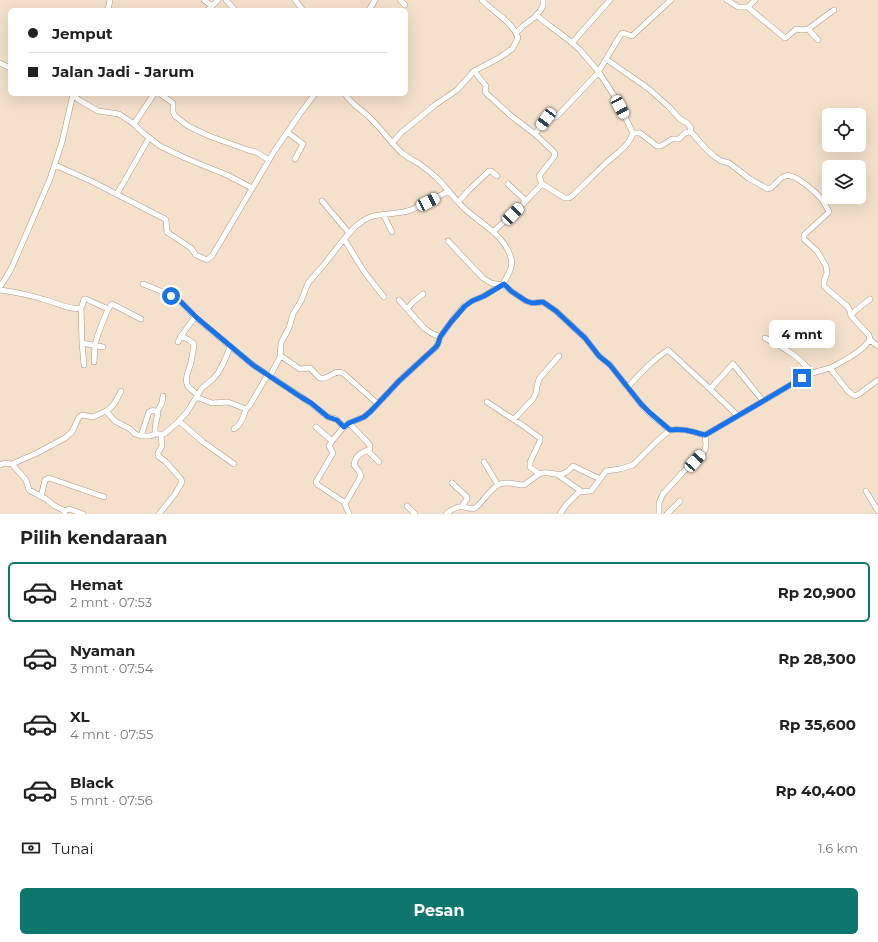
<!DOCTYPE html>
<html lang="id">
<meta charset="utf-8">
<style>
:root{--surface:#fff;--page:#f2f2f2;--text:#222;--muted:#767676;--line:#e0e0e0;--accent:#0f766e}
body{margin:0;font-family:Montserrat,sans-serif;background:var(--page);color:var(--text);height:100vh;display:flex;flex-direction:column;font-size:15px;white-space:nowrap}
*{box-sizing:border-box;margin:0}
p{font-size:13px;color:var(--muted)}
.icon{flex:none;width:22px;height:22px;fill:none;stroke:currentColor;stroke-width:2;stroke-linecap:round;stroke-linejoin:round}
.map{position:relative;height:514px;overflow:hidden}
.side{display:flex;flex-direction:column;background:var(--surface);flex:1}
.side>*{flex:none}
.top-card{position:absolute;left:8px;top:8px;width:400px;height:88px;border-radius:6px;box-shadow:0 4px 16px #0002;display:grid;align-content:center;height:88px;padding:0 20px;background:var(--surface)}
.controls{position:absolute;left:822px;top:108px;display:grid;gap:8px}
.controls a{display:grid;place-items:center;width:44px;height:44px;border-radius:6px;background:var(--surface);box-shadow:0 4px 16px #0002;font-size:20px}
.end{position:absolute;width:18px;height:18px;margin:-9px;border:5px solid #1a73e8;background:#fff;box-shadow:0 0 0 2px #fff}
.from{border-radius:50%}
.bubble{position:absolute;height:28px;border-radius:6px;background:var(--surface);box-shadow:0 4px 16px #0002;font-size:13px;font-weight:700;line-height:28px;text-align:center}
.car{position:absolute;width:12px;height:24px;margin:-12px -6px;border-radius:5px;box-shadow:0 0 3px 1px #0007;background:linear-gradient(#fff 24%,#345 0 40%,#fff 0 76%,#345 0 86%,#fff 0)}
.top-card b{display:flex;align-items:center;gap:14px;height:38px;font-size:15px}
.top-card b+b{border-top:1px solid var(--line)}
.top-card i{width:10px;height:10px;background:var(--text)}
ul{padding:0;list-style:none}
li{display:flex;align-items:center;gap:12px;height:60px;margin:0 8px 6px;padding:0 12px;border:2px solid transparent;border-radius:6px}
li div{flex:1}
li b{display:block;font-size:15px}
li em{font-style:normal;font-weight:700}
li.selected{border-color:var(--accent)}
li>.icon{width:36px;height:36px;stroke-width:1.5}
h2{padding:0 20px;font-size:18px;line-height:48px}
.pay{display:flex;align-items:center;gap:10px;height:44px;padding:0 20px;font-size:15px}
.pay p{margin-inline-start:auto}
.cta{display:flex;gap:8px;margin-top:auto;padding:8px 20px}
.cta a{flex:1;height:46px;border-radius:6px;background:var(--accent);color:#fff;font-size:16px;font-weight:700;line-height:46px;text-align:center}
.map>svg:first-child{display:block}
</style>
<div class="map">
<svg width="878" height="514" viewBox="0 0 878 514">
<rect width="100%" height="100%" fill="#f4e0cb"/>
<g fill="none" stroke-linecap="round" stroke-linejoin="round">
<defs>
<path id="minor" d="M204 0 212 6
M226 0 235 10
M295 0 303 10
M400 0 405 5
M727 0 738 7H748L751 10 785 38 787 37 796 29 802 30 808 29 818 40
M748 7 755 0
M108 10 110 0
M208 10 218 0
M369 10 375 0
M808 29 834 10
M516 33 523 26 535 17 540 11 543 6V0
M572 43 593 19 610 0
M606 59 649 89 669 107 680 119 687 123 691 128 690 132
M0 63 10 68
M474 71 486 86 485 92 510 115 535 134 554 152 555 154 554 157 539 176 542 184
M71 94 79 100 98 111 119 114 134 124 154 94
M160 94 173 103V112L175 116 188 126 209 136 248 150 256 152 269 160
M345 94C351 104 361 109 369 117 381 128 390 142 402 153 407 157 412 160 418 163 424 167 431 173 437 178 447 188 455 200 466 210 482 224 505 236 511 258 514 267 507 276 503 284L511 291 526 301 532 303 543 302 556 311 585 338 599 356 610 365 641 404 649 413 670 430C683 428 693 432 705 435L753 407 802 378 812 373 830 368 847 390 853 395 855 396 859 394 878 380
M134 124 143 133 160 146 185 158 227 175 252 188
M287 132 303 144 295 159
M633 133H640L657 146H661L672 139H679C683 135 686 130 692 133L706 149 714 156 721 161 729 163 750 179 768 189 771 188C775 185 779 178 785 176 794 172 817 193 823 201 825 204 827 208 829 212L804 235V239L817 251 826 266 827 273 824 281V286L827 289 847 306 850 311 851 316 869 335 870 339C864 351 842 362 830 368
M535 134 546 119 549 118 556 117 562 111 597 74 621 34 623 33 632 36 671 0
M392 143 402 132 435 105 457 90 474 71 499 58 512 49 518 38C513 22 493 12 482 0
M55 165 91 181 165 219 166 220 167 232 191 248 196 255 207 260 212 256 275 150 302 111 315 94
M508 184 526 201
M117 194 149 138
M322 201 349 233
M458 202 469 190 489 171H491L497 176
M383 214 392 232
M493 232 522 205 542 184 565 198H569L572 196C583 186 593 175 604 165 614 155 629 147 633 133L615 97 598 71 580 50 570 41 550 26 536 15
M344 239 365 273 384 297
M448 241 483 278 491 283 502 285
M143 284 163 292 179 300 195 317
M0 287 7 276 12 267 50 179 62 142 73 94
M0 290C17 292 33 296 49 301 59 304 70 310 80 308L82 306 84 299H86L108 309 112 304 141 319
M399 300 424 328 431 333 440 337
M81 307 82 343
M407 309 412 303 423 294
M851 316 855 311 870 299
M181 336 189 340 194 344C193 351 192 359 190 366 188 371 185 378 187 384 188 389 195 391 197 395
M765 338C784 348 799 356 812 373
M870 340 878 346
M178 342 181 336 195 317 231 347
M281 356 300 369 310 368C314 371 316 376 320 378 328 381 333 369 343 373L378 404
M94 362 95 345 98 334 108 309
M84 365 82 343 103 347
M270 376 280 357 281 343 289 328 293 314 301 301 308 283 322 267 344 239 356 226 364 220 373 216 380 215 404 212 411 210 449 191
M628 387C640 374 652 360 668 350L710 389 738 416
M710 389 733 364 763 401
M196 397 212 403 228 402 246 409 250 405 268 374
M106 411C114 407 117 399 121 391
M157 412 162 403 163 396
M514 419 533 399 536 393 537 386 539 379 559 356
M179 421 203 442 234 464
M349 423 369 444 370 446 369 452 379 462
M316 427 332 441
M234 429C240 426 244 416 246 409
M141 436H149L156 434
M484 462 498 485
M0 465 4 463 12 464
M539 474C550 470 553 476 562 474 567 473 570 469 573 466L600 479
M558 475 581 491
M452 483 467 497V499L462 506
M866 491 878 511
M41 497 45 480 49 478 104 497
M345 504 361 476 359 471 354 465C355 457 361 452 369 450
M407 506 415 514
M65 511 69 509 83 514
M64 514 65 511 53 505 46 499 29 490 26 480 12 464 37 453 65 438 72 432 79 417 82 415 93 417 106 411 115 421 130 429 135 434 141 436 149 412C152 410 154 410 157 412L158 413C157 420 153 428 156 434H164L177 423 187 412 202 388 213 379 218 373 223 364 229 350 231 347 253 365 306 400 328 417 336 419 344 427
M159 514 175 494 182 482 181 479 166 462 158 456V453L162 446 161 435
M349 514 344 502 318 485 316 482 333 453 329 446 332 441 342 429 349 423 364 417 371 411 399 381 436 347 438 344 440 337 451 322 465 305 472 301 484 296 503 284
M446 514C451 510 457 506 463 507 467 507 471 510 475 508 482 504 491 487 500 484 508 481 516 485 524 485L539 474 530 467V462L540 441V438L525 427 487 402
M560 514 566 505 579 492 591 491 606 471 620 469 633 465 656 442 670 430
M659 514V503L663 494 683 472 695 461 705 450 706 445 705 435
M667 514 680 501"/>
</defs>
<use href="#minor" stroke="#ab9885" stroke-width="6"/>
<use href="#minor" stroke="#fff" stroke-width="5"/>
</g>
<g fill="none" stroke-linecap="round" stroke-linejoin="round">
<path stroke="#1a73e8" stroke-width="5" d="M171 296 179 300 197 318 253 365 301 397 311 403 328 417 337 420 344 427 349 423 364 417 371 411 399 381 436 347 438 344 440 337 451 322 465 306 472 301 484 296 504 284 511 291 526 301 532 303 543 302 556 311 585 338 599 356 610 365 641 404 649 412 670 430C683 428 693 432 705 435L753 407 802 378"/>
</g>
</svg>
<div class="controls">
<a><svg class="icon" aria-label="locate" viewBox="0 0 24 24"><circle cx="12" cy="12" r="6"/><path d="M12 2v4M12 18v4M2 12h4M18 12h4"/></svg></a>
<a><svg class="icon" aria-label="layers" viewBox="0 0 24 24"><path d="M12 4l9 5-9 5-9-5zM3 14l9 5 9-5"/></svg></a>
</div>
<i class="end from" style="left:171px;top:296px"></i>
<i class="end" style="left:802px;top:378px"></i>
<div class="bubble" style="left:769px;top:320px;width:66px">4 mnt</div>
<i class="car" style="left:620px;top:107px;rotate:152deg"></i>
<i class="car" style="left:546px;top:119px;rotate:217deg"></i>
<i class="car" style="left:428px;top:202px;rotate:63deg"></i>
<i class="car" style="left:513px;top:214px;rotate:45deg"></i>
<i class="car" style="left:695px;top:461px;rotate:42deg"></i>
<div class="top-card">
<b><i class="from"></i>Jemput</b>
<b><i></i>Jalan Jadi - Jarum</b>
</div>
</div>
<section class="side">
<h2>Pilih kendaraan</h2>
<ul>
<li class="selected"><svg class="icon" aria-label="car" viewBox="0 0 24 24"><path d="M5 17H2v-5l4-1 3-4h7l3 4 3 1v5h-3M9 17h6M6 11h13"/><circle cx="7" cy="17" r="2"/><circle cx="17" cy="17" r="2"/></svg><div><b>Hemat</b><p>2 mnt · 07:53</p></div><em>Rp 20,900</em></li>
<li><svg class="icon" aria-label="car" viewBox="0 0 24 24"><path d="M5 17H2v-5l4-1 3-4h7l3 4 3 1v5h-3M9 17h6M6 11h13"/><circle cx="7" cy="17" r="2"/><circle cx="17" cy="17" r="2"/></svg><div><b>Nyaman</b><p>3 mnt · 07:54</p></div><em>Rp 28,300</em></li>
<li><svg class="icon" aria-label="car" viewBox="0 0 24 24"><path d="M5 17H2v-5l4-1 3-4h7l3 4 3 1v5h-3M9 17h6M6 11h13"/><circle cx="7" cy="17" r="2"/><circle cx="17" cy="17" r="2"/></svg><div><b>XL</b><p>4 mnt · 07:55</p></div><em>Rp 35,600</em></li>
<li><svg class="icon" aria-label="car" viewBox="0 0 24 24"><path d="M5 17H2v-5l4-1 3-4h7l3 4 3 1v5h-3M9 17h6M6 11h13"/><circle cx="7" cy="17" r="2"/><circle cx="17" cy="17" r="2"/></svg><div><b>Black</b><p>5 mnt · 07:56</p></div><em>Rp 40,400</em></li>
</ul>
<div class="pay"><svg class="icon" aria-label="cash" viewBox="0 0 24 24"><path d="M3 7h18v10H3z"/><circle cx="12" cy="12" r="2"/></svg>Tunai<p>1.6 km</p></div>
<div class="cta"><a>Pesan</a></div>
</section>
